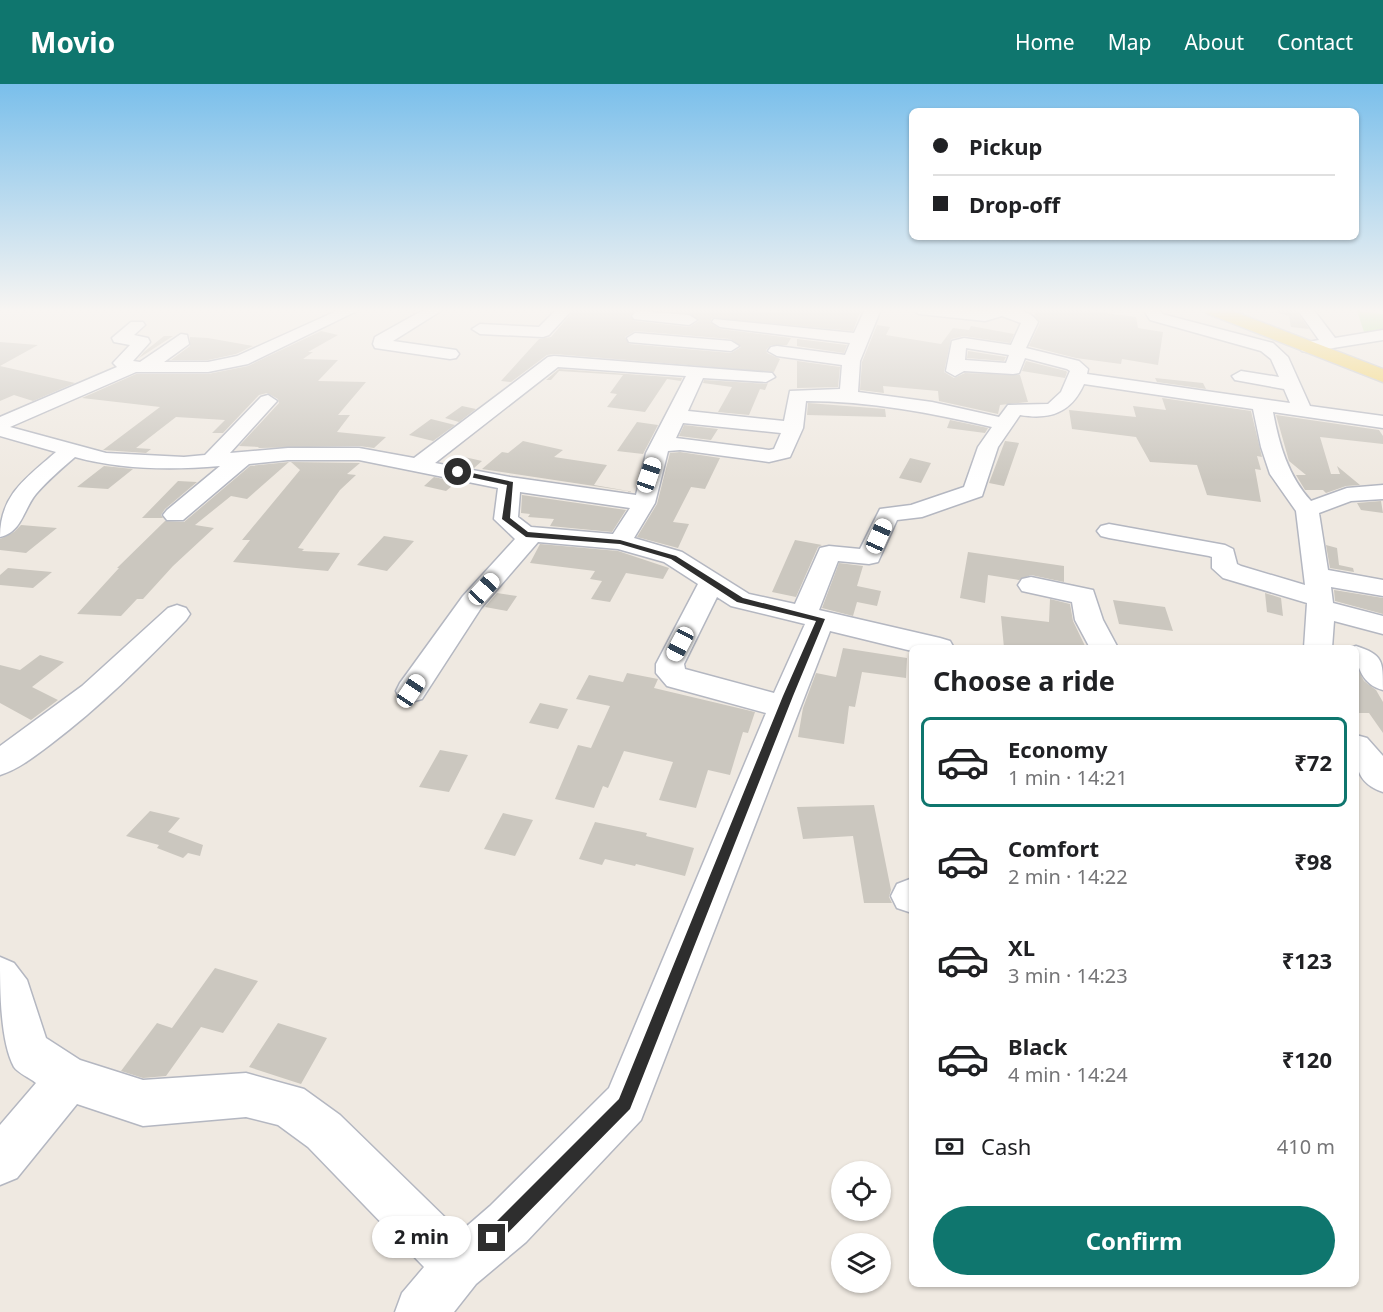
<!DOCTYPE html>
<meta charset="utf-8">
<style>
:root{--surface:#fff;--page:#f6f6f6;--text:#202124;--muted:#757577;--line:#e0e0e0;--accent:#0f766e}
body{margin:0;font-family:"Noto Sans",sans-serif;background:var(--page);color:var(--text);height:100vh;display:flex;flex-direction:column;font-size:22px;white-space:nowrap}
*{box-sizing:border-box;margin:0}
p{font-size:20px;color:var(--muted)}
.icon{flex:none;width:33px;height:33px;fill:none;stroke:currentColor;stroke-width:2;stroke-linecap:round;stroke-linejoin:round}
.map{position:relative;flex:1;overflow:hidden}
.details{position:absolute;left:909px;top:561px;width:450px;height:642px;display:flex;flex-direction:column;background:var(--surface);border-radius:9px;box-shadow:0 2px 4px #0004}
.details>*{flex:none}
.hud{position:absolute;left:909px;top:24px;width:450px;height:132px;border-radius:9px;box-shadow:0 2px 4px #0004;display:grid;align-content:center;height:132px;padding:0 24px;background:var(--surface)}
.fabs{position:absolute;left:831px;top:1077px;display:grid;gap:12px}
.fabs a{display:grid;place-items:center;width:60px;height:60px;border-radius:50%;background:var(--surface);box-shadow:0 2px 4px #0004;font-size:30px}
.end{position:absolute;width:27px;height:27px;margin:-14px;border:8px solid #2e2e2e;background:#fff;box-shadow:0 0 0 3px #fff}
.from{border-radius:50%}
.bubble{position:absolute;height:42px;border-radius:21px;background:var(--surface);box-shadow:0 2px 4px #0004;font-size:20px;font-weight:700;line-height:42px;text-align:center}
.car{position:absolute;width:18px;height:36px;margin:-18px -9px;border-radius:8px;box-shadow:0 0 4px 2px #0007;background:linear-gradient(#fff 24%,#345 0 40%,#fff 0 76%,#345 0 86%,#fff 0)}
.hud b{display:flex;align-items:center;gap:21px;height:57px;font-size:22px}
.hud b+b{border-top:2px solid var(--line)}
.hud i{width:15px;height:15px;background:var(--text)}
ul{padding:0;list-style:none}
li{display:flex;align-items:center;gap:18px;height:90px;margin:0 12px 9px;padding:0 12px;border:3px solid transparent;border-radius:9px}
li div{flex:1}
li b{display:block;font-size:22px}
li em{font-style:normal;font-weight:700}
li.selected{border-color:var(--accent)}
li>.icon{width:54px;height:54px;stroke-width:1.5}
h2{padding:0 24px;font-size:27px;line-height:72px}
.pay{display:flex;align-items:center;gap:15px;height:66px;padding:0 24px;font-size:22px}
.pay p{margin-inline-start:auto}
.cta{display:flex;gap:12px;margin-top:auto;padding:12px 24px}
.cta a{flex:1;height:69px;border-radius:36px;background:var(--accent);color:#fff;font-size:24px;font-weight:700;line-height:69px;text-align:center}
header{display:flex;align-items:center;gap:36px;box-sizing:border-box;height:84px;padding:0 30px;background:var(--accent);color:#fff}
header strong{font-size:28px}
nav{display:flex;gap:33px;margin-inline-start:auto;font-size:21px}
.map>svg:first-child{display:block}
</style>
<header>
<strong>Movio</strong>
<nav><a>Home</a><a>Map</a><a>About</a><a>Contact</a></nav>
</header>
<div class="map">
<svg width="1383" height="1228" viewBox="0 0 1383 1228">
<rect width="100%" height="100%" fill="#efe9e1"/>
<path fill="#b6e59e" d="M1357 227 1383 230V248L1365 251Z"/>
<path fill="#cbc7bf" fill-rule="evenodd" d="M575 225H723L781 229V225H861L853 247 712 234 710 238 720 245 791 254 787 261H771L766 266 767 269 780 275 774 288 554 270 547 271 511 298 501 297 539 255 551 253ZM640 225 689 229 699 237 689 243 634 237 630 231ZM635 247 731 255 741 263 731 269 629 260 625 253Z
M1036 225H1075L1136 233 1138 244 1163 248 1158 281 1122 275 1121 280 1076 274 1029 262 1040 239 1034 231Z
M1276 225H1295L1309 245 1291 243 1289 232 1275 228Z
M877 241 890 243 886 251 941 260 953 244 969 246 971 242 1014 250 1010 259 964 252 951 255 944 288 954 294 965 289 1020 291 1028 318 1000 321 998 330 939 317 938 307 883 302 884 309 860 306 862 278Z
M321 247 338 251 308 268H313L303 275 338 276 318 297 366 298 338 331H350L337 348 386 353 374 364 359 362 258 364 259 363 239 362 279 319 278 315 267 309 259 311 223 349H212L225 336 176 333 136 364 151 365 146 369 103 366 160 323 82 314 136 290H208L248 282Z
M164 252H173L139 274 144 268Z
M190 253 208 254 253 262 236 270 208 276H171L190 262Z
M797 255 847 261 844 269 797 262Z
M0 258 38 261 0 282 75 299 33 317 14 311 0 317Z
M968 267 1006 273 1004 277 967 274Z
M797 277 840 283 838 303 797 304Z
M1026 277 1066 287 1067 288 1065 294 1022 287Z
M559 285 682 294 681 297 667 295 645 328 607 323 617 310 610 309 623 291 559 287 551 296H546Z
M1155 294 1203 299 1206 305 1157 298Z
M704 296 766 300 768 299 765 306 760 305 749 331 718 328 732 303 703 299Z
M1162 314 1251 327 1262 373 1257 372 1261 386 1255 385 1261 418 1207 411 1197 381 1150 378 1136 353 1072 345 1069 326 1136 333 1133 322 1166 326Z
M808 319 885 325 886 333 807 331Z
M462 322 476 325 459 338 445 334Z
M1276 331 1379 346 1383 352V360L1320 353 1331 390H1340L1337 382 1360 401 1346 402 1326 409 1323 406H1305L1296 391H1306L1289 377Z
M431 335 455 341 433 357 409 351Z
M950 336 988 344 985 349 947 344Z
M637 338 658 341 643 370 617 367Z
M684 341 718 345 711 356 679 352Z
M523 357 563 366 554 373 607 381 594 401 634 408 482 385 502 368 508 369Z
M1005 357 1019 359 1004 402 989 399Z
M680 368 720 374 705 405 691 403 673 438 689 440 678 464 637 453 657 420 670 369Z
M460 372 482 377 474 384 451 380Z
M910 374 931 379 921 399 899 394Z
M289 378 247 415 231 412 195 441 214 444 173 482 143 515H137L121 532 77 530 119 484H117L165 437 184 438 250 382Z
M291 378 360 379 347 390 356 391 340 406 298 464 304 465 302 467 340 469 328 487 233 478 250 456H242L300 386Z
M104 382 133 385 108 405 77 403Z
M434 393 457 398 446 407 424 402Z
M178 397 197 398 165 425 161 431 163 434H142Z
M522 411 626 426 612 448 550 442 554 435 528 433 530 430 521 429Z
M1381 417 1383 429 1361 426 1357 419Z
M21 441 57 444 26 469 0 466V455L14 448Z
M384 452 414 457 387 487 357 481Z
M795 456 822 461 818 463 796 513 772 508Z
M540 460 618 467 669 484 663 495 626 489 610 518 591 515 602 497 590 495 595 487 530 479Z
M1326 461 1337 464 1339 481 1353 484 1354 488 1330 484Z
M968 468 1064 482V498L1031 491 1019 496 988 491 985 519 960 514Z
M839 479 863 482 857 502 881 507 877 522 857 518 853 532 822 524Z
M8 484 52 488 33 504 0 501V491Z
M1334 506 1383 514V530L1335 517Z
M497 509 517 512 507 527 485 523Z
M1265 509 1281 514 1283 532 1267 528Z
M1050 515 1070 520 1073 537 1086 564H1004L1001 532 1049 538Z
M1113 516 1165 523 1173 547 1119 540Z
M843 564 907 574 906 594 862 588 855 623 849 622 844 660 798 653 803 624 816 589 836 593Z
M40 571 64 578 32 603 58 616 31 636 0 619V581L20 586Z
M1356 581 1364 597 1376 606 1383 618V649L1369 629H1356Z
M627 589 658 595 654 604 755 628 748 649 743 648 730 691 708 686 696 724 659 716 673 678 624 667 608 704 603 702 594 724 555 715 578 661 591 664 610 622 576 615 589 591 623 598Z
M540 619 568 625 558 645 529 639Z
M440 666 468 671 449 708 419 703Z
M874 721 891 806 889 813 892 819H864L853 752 803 755 797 723Z
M150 727 180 734 168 748 203 761 200 772 188 769 183 774 157 764 159 761 126 752Z
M503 729 533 736 515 772 484 765Z
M595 738 647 749 646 752 694 764 685 792 636 780 635 782 605 775 602 781 579 775Z
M215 884 258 897 223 949 201 943 166 992 143 994 121 987 157 939 172 944Z
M278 939 327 954 301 1000 249 983Z"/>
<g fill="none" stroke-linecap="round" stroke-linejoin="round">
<defs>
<path id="minor" d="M341 225H361L248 280 208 288H136L10 343 106 369 184 373 205 371 261 313 268 311 277 317 230 369 288 364H359L414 374 548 273 554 272 772 289 775 293 766 298 703 294 688 327 784 337 790 307 840 305 842 281 777 272 768 267 771 263 777 262 845 271 850 259 720 243 712 238 714 235 854 249 865 225H881L860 277 858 308 932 318 999 333 1008 321 1048 320 1061 308 1070 287 1067 285 1025 274 1019 289 1013 290 964 287 955 292 946 287 952 257 964 254 1011 261 1021 239 1002 232 985 237 919 230 911 225C935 224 958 226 981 227 1001 227 1024 219 1038 238L1026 264 1079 277 1088 285 1087 290 1290 319 1284 305 1235 296 1232 292 1241 287 1279 293 1271 275 1261 267 1150 236 1143 225H1159L1162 230 1273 259 1288 273 1310 322 1383 332V344L1273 328C1279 360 1288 392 1311 417L1347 404 1383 401V415L1351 417 1319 429 1328 486 1383 496V512L1331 503 1333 519 1383 532V550L1334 537 1332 564H1304L1307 519 1223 494 1212 484V473L1209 472 1109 454 1101 452 1097 447 1101 442 1109 440 1225 461 1233 465 1237 480 1241 482 1305 501 1296 427 1270 390 1261 363 1253 325 1084 300C1071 329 1050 336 1020 331L998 363 982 412 922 433 897 436 878 478 869 480 838 477 819 526 940 554 950 557 954 564H912V567L830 547 641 1036 526 1158 476 1200 454 1228H395L402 1209 424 1183 308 1063 278 1041 246 1033 143 1042 77 1020 17 1094 0 1101V1041L36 999C30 994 18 989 14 983 0 957 0 904 0 873L14 879 27 896 46 954 80 976 143 996 246 989 304 1005 340 1031 460 1148 490 1122 609 1004 766 629 667 602 656 589V580L698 500 664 478 618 465 538 458 481 524 422 615 411 618 400 615 396 607 400 599 463 512 515 455 494 435 498 404 359 376H288L249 380 183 436H167L163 431 167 426 220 382C172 386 122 386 75 373 61 385 47 397 36 410 23 426 22 448 0 453 0 411 26 394 56 368L0 352V333L117 283 113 279 130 261 114 258 112 254 131 238H143L145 241 134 251 148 254 150 258 133 277 140 278 181 250 187 251 189 260 164 278H208L237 272ZM966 264 1009 271 1006 279 965 276ZM558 283 686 292 646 369 636 411 510 393 435 379ZM806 317C869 317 931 329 992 343L978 363 964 403 911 421 880 425 860 465 829 462 820 464 795 520 749 510 682 468 634 454 655 419 668 367 680 366 769 378 790 373 803 344ZM683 339 781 349 774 365 769 366 676 354ZM520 408 630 424 613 450 531 443 518 433ZM717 513 731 522 805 540 774 609 685 585 684 580Z
M425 225H444L393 257 456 266 459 270 456 274 450 275 375 264 373 260 375 253Z
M557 225H573L549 251 543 253 480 250 472 245 480 240 539 243Z
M1297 225H1313L1335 254 1383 246V256L1308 268 1302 267 1300 263 1302 259 1319 256Z
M640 227 689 231 697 236 689 241 634 235 632 232 634 229Z
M635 249 731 257 739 262 731 267 629 258 627 254Z
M1031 493 1093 506 1103 536 1118 564H1090L1075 536 1072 518 1022 507 1018 501 1022 495Z
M177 521 186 524 190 530 186 536C143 580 100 623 51 660 35 672 19 685 0 691V662L82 602 168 524Z
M1356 562C1383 571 1383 576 1383 606 1363 601 1356 583 1356 564H1350Z
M1356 651 1367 654 1383 672V708C1353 698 1356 677 1356 651Z
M910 795H912V829L897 824 891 812 897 800Z"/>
<path id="major" d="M1203 225H1227L1383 285V298L1206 229Z"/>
</defs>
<use href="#minor" stroke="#b4b7c1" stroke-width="3"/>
<use href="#major" stroke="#c9c9c9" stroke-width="3"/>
<use href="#minor" fill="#fff" fill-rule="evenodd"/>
<use href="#major" fill="#f2d163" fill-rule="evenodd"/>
</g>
<linearGradient id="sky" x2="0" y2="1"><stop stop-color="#7abfeb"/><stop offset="0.57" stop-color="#f8f5f2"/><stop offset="1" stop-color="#f8f5f2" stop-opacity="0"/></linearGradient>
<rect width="1383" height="397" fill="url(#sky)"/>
<path fill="#2e2e2e" d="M458 386 513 398 510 434 528 448 620 456 676 472 743 514 825 535 793 612 630 1025 497 1160 492 1162 486 1160 483 1154 486 1148 619 1015 783 612 816 537 737 518 671 475 620 460 526 453 502 435 507 401 456 390Z"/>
</svg>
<div class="fabs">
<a><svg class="icon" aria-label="locate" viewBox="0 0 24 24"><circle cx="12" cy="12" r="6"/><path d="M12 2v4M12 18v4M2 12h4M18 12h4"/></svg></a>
<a><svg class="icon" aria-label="layers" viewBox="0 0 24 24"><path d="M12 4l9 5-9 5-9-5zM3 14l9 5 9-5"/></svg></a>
</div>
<i class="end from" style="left:458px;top:388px"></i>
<i class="end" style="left:492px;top:1154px"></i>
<div class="bubble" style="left:372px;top:1132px;width:99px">2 min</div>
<i class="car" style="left:649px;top:391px;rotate:19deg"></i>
<i class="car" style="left:879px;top:452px;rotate:24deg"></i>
<i class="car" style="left:484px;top:505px;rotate:43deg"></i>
<i class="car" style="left:680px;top:560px;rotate:208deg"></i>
<i class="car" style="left:411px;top:607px;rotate:34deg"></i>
<div class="hud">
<b><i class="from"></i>Pickup</b>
<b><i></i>Drop-off</b>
</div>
<section class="details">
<h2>Choose a ride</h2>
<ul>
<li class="selected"><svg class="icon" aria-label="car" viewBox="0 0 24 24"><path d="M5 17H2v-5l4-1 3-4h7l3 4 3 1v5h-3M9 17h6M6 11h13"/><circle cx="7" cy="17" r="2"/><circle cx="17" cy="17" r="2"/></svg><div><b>Economy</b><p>1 min · 14:21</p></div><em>₹72</em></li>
<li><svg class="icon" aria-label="car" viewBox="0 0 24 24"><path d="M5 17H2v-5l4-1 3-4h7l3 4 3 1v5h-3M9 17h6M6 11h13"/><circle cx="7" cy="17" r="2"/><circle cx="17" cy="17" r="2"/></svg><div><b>Comfort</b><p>2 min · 14:22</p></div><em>₹98</em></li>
<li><svg class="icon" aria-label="car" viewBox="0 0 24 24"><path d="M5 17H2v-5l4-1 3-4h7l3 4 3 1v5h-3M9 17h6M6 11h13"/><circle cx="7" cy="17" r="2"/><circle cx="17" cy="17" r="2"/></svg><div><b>XL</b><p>3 min · 14:23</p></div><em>₹123</em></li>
<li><svg class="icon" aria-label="car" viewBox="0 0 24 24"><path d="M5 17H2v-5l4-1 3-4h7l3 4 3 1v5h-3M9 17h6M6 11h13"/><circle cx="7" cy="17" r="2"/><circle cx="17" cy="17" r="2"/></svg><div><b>Black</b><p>4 min · 14:24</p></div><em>₹120</em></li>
</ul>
<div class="pay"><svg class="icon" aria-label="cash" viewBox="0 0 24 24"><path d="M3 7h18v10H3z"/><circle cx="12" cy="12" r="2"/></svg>Cash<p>410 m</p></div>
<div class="cta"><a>Confirm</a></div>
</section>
</div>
